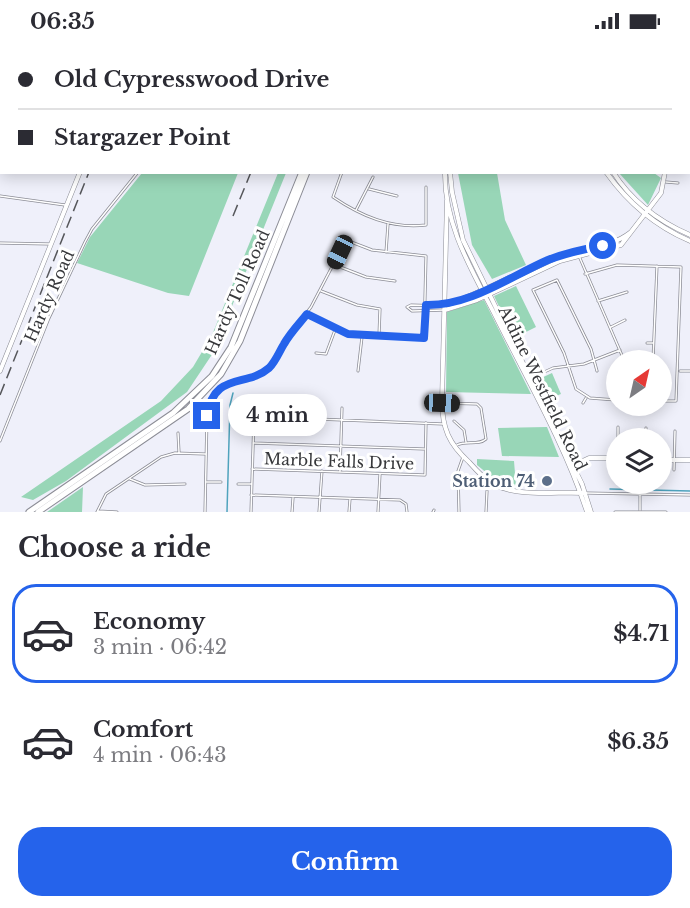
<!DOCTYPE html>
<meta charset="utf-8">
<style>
:root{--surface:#fff;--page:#f7f7f7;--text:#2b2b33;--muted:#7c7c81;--line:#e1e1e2;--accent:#2563eb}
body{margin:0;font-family:"Libre Baskerville",serif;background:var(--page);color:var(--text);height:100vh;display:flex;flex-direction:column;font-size:22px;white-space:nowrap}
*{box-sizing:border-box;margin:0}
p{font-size:20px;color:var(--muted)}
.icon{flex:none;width:33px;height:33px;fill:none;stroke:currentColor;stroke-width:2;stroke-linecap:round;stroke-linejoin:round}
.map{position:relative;height:470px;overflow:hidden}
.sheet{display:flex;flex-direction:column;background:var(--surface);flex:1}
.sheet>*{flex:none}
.top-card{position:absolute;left:0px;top:0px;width:690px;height:132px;box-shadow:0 3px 15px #0003;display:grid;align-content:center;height:132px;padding:0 18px;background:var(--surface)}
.needle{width:39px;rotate:34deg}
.controls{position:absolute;left:606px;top:308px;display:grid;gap:12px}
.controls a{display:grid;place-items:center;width:66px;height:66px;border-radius:50%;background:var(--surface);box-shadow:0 3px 15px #0003;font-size:30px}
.end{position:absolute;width:27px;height:27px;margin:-14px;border:8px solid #2563eb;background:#fff;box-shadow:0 0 0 3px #fff}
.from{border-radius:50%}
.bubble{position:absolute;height:42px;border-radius:21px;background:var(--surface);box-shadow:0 3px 15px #0003;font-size:20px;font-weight:700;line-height:42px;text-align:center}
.car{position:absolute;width:18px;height:36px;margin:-18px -9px;border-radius:8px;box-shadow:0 0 4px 2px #0007;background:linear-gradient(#222 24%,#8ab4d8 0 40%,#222 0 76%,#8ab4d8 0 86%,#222 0)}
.top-card b{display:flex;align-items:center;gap:21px;height:57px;font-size:22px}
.top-card b+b{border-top:2px solid var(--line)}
.top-card i{width:15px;height:15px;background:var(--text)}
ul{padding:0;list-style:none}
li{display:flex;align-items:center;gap:18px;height:99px;margin:0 12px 9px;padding:0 6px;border:3px solid transparent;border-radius:24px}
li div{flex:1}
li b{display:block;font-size:22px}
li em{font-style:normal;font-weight:700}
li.on{border-color:var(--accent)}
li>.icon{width:54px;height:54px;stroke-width:1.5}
h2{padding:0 18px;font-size:27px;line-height:72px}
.action{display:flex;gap:12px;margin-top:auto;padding:12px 18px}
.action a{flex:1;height:69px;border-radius:24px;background:var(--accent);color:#fff;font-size:24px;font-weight:700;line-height:69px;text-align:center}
.status{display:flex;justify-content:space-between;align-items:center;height:42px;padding:0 30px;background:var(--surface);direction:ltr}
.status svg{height:16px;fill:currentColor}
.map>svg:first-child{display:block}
</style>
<div class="status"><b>06:35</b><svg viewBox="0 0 49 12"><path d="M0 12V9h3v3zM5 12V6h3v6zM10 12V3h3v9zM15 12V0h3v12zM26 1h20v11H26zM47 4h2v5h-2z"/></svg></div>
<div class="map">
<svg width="690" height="470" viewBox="0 0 690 470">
<rect width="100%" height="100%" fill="#eff0fa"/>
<path fill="#98d6b7" d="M142 131H238L189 254 168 251 77 221 90 195Z
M278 131H286L213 311 187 350 66 439 33 458 21 455 161 359 193 325 212 293Z
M458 131H497L505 178 526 223 492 237 472 203Z
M619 131H654L661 136 648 163Z
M516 244 536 285 514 296 494 254Z
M484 258 531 352 446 350 447 270Z
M552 331 561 352 546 358 537 338Z
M547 385 559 415 502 414 498 386Z
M477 417 514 419 516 444 494 437 477 423Z
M83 445 82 470H47Z"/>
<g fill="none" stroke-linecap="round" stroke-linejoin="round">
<path stroke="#4fa3bd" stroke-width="1.5" d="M610 447 690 449
M227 470 230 363 233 351"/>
<defs>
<path id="street" d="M194 2V0
M0 26 2 29
M342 130 333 155C361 174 391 187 426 183V145
M666 140 678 141
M369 147 397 154
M0 154 65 163
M356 168 373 135
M0 201 50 202
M386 210 388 182
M579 214 624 318
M335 223 366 235 395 239
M585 232 617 223 681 225 676 359H662
M321 249 357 263 380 267 379 293
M598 259 627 250
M444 264 411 263 407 265 412 269 444 268
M611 285 625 278
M647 301H653
M316 311 326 312 335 288
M653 318 657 224
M358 329 362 295
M597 329 591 307 557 238 533 248 564 311 576 347 590 356 616 358
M680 329H690
M531 336 553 326 584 322 620 308
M442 361 477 362 481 366 486 397C478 404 467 398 457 403
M583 361 586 356
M240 374 443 382
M454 379 464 388 466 400
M178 391 179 410
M618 396V385
M645 396 646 386
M0 399 49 276 85 200 92 187 138 130
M253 401 424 407
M252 427 425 433 426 381
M674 428 675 389
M340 429 342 366
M130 437 145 443 185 442
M207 440H221
M238 442H251
M586 451 690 453
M251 453 400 458 406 462 407 470
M640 468V452
M98 469 117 470
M97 470 106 452 161 415 175 411 205 412
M205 470 207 374 212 356 222 345 233 339 262 331 273 322 286 298 311 265 346 198 372 208 426 214 424 296 348 292 307 272
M251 470 254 375
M292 470 293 456
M319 470 322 429
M349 470 350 457
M378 470 380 432
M433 470 434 468
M459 470 458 429 463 415
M486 470 487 449
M615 470H666"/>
<path id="secondary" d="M563 0V2
M568 0 569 2
M131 2V0
M447 2V0
M453 2V0
M688 89H690
M445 130C444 184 473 230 496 275 528 339 565 403 587 470
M450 130 452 150 463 198 582 442 591 470
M606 130C628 161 655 184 690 199
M613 130C632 160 658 179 690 193
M447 158 442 359C442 386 449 402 469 420 476 428 484 437 493 442 519 456 558 449 585 451
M445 263C484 251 518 229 556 215 581 206 610 207 631 190
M445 268 477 258 560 219 621 203 661 151 665 130
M0 329 80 130
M662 418H690
M572 424 589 416H616"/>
<path id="highway" d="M353 2 354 0
M359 2 360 0
M29 470 173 371 212 334 231 305 302 130
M38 470 188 367 221 332 240 299 307 130"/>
</defs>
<use href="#street" stroke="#8c8d96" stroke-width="3"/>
<use href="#secondary" stroke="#8c8d96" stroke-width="5"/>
<use href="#highway" stroke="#8c8d96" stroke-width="7"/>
<use href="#street" stroke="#fff" stroke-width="1.5"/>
<use href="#secondary" stroke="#fff" stroke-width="4"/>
<use href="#highway" stroke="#fff" stroke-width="5"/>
<path stroke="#56575b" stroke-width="1.5" stroke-dasharray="12 6" stroke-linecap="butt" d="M139 2V0
M304 2 305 0
M322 2 323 0
M233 174 251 130
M0 353 89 130"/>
</g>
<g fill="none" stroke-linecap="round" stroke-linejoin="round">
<path stroke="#2563eb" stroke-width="8" d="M207 374C214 329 246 346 269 326 276 319 279 310 284 302 290 291 299 282 307 272L348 292 424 296 426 263C470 264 509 235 548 218 566 211 584 207 603 204"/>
</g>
<circle fill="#5c6f8a" stroke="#fff" stroke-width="2" cx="547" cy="439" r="6"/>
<g text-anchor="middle" stroke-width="6" stroke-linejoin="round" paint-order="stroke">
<g font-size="16" fill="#37383b" stroke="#fff">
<text transform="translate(237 250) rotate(-66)" y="6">Hardy Toll Road</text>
<text transform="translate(49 254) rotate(-66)" y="6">Hardy Road</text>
<text transform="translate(543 346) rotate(64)" y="6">Aldine Westfield Road</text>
<text transform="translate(339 419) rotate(2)" y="6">Marble Falls Drive</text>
</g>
<g font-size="16" font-weight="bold" fill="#4e5e75" stroke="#fff" text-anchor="end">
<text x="535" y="445">Station 74</text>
</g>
</g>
</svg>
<div class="controls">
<a><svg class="needle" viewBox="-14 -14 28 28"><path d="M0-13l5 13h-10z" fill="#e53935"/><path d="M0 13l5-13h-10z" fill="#7c7c81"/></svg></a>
<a><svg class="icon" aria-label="layers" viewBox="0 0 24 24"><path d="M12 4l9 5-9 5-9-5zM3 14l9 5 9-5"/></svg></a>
</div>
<i class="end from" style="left:603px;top:204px"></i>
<i class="end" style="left:207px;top:374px"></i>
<div class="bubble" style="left:228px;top:352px;width:99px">4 min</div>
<i class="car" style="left:340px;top:210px;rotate:205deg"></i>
<i class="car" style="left:442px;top:361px;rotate:92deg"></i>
<div class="top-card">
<b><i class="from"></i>Old Cypresswood Drive</b>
<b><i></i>Stargazer Point</b>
</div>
</div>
<section class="sheet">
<h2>Choose a ride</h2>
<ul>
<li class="on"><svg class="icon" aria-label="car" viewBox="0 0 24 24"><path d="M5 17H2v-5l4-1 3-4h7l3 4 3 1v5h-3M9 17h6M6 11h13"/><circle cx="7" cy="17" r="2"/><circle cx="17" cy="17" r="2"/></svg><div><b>Economy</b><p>3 min · 06:42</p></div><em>$4.71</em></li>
<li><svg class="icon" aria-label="car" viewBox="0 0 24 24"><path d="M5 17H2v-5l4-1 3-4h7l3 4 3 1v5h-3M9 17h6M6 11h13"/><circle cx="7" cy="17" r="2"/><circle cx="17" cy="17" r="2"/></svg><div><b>Comfort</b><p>4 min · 06:43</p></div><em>$6.35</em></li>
</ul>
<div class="action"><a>Confirm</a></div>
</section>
